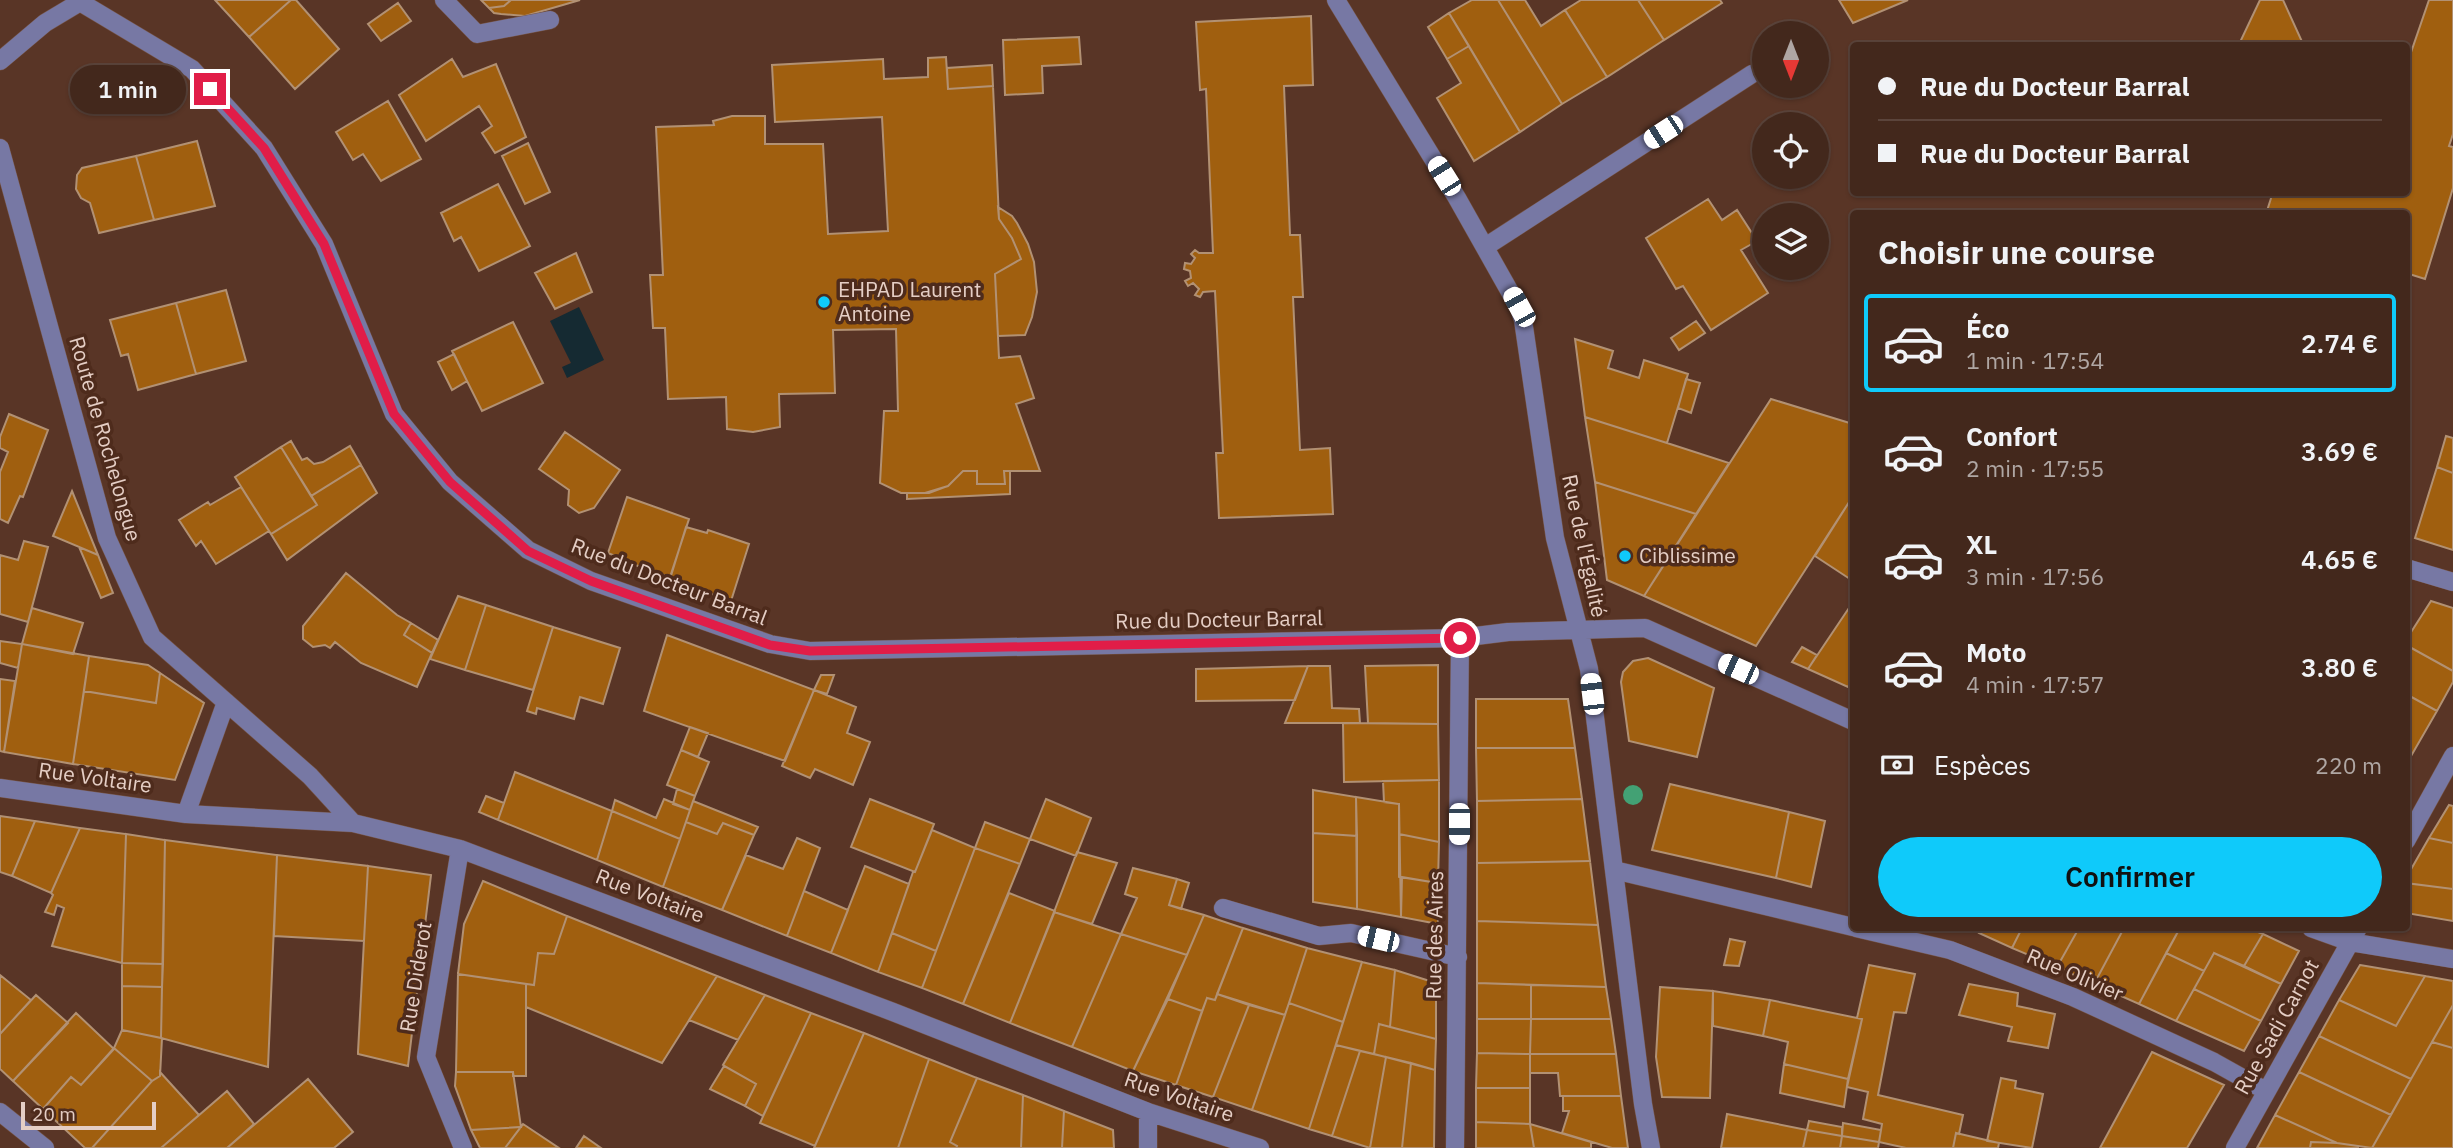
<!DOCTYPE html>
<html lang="fr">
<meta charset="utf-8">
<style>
:root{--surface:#43281c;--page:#4a3025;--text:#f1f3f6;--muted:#afa6a3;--line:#5b443b;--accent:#0fcafa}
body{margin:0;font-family:"IBM Plex Sans",sans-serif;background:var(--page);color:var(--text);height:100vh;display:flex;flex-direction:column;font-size:26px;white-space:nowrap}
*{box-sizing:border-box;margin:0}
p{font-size:23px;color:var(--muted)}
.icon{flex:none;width:38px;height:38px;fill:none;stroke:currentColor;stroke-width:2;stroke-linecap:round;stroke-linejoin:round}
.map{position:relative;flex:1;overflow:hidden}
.panel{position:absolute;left:1850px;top:210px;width:560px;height:721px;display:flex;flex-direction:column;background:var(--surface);border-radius:7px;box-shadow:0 2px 5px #0004,0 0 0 2px var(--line)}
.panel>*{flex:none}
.hud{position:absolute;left:1850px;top:42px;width:560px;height:154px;border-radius:7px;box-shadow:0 2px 5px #0004,0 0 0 2px var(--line);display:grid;align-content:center;height:154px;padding:0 28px;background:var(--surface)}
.needle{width:46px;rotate:180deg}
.controls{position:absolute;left:1752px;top:21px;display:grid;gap:14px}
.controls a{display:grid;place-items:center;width:77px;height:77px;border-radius:50%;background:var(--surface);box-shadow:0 2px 5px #0004,0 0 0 2px var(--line);font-size:35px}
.scale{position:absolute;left:21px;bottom:18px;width:135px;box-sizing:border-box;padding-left:7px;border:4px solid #e5cec5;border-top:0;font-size:19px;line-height:24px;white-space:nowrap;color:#e5cec5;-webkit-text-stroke:5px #4e2b1c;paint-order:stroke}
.end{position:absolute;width:32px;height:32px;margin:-16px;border:9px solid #e11d48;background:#fff;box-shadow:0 0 0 4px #fff}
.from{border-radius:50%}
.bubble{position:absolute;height:49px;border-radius:24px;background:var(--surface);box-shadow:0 2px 5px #0004,0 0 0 2px var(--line);font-size:23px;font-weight:600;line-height:49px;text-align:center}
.car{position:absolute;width:21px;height:42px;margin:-21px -10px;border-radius:9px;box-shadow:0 0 5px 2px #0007;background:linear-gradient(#fff 24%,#345 0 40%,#fff 0 76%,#345 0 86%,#fff 0)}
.hud b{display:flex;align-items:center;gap:24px;height:66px;font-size:26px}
.hud b+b{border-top:2px solid var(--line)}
.hud i{width:18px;height:18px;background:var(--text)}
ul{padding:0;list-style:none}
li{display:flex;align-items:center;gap:21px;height:98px;margin:0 14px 10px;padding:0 14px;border:4px solid transparent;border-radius:7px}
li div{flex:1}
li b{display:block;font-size:26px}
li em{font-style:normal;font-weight:600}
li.selected{border-color:var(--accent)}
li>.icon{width:63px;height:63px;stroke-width:1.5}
h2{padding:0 28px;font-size:32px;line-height:84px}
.pay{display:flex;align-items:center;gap:18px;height:77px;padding:0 28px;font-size:26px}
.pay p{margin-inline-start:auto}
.action{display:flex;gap:14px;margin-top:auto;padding:14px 28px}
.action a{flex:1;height:80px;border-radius:42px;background:var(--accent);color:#111;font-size:28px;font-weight:600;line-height:80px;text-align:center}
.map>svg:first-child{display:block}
</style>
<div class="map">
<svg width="2453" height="1148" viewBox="0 0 2453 1148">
<rect width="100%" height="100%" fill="#593526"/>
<path fill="#152a32" d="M579 307 604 360 567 378 562 367 571 363 550 321Z"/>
<path fill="#a05f0f" stroke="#b29173" stroke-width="2" d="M215 0H291L249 37Z
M291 0H296L339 49 295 89 249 37Z
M481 0H511L504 6 489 8Z
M511 0H580L525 16 501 14 494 13 489 8 504 6Z
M1472 0H1498L1562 104 1520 132 1449 13Z
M1498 0H1525L1541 26 1565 10 1607 77 1562 104Z
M1581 0H1638L1664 40 1607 77 1565 10Z
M1638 0H1720L1722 3 1664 40Z
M1839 0H1908L1853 23Z
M2260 0H2283L2304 46H2243L2241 40Z
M2429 0H2453V134L2449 146 2453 147V188L2425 279 2406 273V214H2266L2273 192H2406V67Z
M398 3 411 21 381 41 368 24Z
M1449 13 1469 46 1447 59 1428 27Z
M1311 16 1313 85 1284 86 1290 235H1300L1303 297H1293L1300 450 1330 448 1333 514 1219 518 1216 453H1223L1215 291 1203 292 1200 297 1195 295 1199 289 1193 283 1188 286 1185 281 1191 278 1190 271 1184 269 1185 263 1191 264 1195 258 1191 254 1195 250 1199 253H1213L1206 89 1200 90 1196 22Z
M1079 37 1081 64 1042 66 1043 93 1005 95 1003 40Z
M1469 46 1520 132 1474 161 1437 98 1461 83 1447 59Z
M946 57 948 89 993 86 999 219 1012 238 1021 259 995 274 999 358 1020 356 1034 398 1016 404 1040 471H1004L1005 484H977V471H963L948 486 925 493H901L880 483 884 411H898L896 329 833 330 835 393 779 394 780 427 753 432 727 429 726 397 668 399 665 328H653L650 275H663L656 127 714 125 713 121 732 116H765V144H823L828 234 888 231 882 117 775 122 772 65 883 59 884 79 928 77V58Z
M452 59 463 77 496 64 526 137 495 153 482 133 492 126 479 106 426 141 399 95Z
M992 65 993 86 948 89 947 68Z
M388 101 421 159 381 181 363 154 353 160 336 132Z
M197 141 215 206 154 220 136 156Z
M528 143 550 192 525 204 502 156Z
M136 156 154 220 99 233 90 203 81 198 76 189 77 175 82 168Z
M498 184 530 246 479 271 461 237 454 241 441 213Z
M1708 199 1722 220 1737 210 1757 241 1741 250 1768 293 1711 330 1683 286 1676 289 1646 238Z
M998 207 1012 216 1017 223 1028 244 1034 262 1037 292 1032 317 1025 335 998 336 995 274 1021 259 1012 238 999 219Z
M576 253 592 292 555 309 535 273Z
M226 290 246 361 196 374 176 303Z
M176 303 196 374 138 390 128 354 121 356 110 320Z
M1696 321 1705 333 1679 350 1671 338Z
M513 322 543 383 482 411 452 351Z
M1575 339 1613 351 1608 368 1639 378 1644 360 1688 374 1667 443 1585 417Z
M454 354 467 381 452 390 438 362Z
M1686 379 1700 383 1691 413 1678 408Z
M1771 399 1853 424V496L1756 646 1644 596Z
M9 414 48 430 23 497 20 496 8 523 0 519V472L8 452 0 448V437Z
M1585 417 1667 443 1729 463 1696 514 1595 482Z
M565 432 620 470 594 508 579 513 568 505 569 490 539 469Z
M2446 436 2453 438V473L2437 467Z
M291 441 302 460 307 458 314 464 323 462 350 446 361 465 311 496 281 447Z
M281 447 317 505 271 534 235 477Z
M361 465 377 493 287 560 271 534 317 505 311 496Z
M2437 467 2453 473V550L2415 538Z
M963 471H977V484H1005L1004 471H1010V494L907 499V493H929L948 486Z
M1595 482 1696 514 1644 596 1607 580Z
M241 487 269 531 216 564 201 541 196 546 179 520 208 502 210 505Z
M72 491 98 555 53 536Z
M1853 496V581L1815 556Z
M627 497 689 519 670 577 645 569 608 553Z
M686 527 707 533 708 530 749 544 731 601 670 579Z
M24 541 48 547 28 622 0 614V555L18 560Z
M79 547 98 555 113 593 101 598Z
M346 573 397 615 411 623 404 635 432 653 417 687 361 663 335 642 330 648 325 645 313 647 303 639V626Z
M458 596 486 605 465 670 430 659Z
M2431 601 2453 608V671L2406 645V640Z
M1853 602V679L1848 687 1808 669Z
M486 605 553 627 533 690 465 670Z
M32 608 83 623 73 654 22 644Z
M411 623 438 640 432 653 404 635Z
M553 627 620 648 603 704 580 697 574 719 537 708 536 714 527 711Z
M667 635 814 690 785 761 644 711Z
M0 641 22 644 18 668 0 663Z
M22 644 89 656 73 764 4 752Z
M2406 645 2453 671V682L2437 711 2406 694Z
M1802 647 1817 655 1808 669 1792 662Z
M89 656 148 665 160 673 156 703 84 691Z
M1648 658 1714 688 1697 757 1629 741 1621 682 1623 672 1633 661Z
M1438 665V724L1368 723 1365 666Z
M1308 666H1330L1332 708 1359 709 1360 723H1285Z
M1308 666 1295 700 1196 701V669Z
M160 673 204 703 175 780 73 764 84 691 156 703Z
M821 675H834L827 694 814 690Z
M0 679 15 681 4 752 0 751Z
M814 690 856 707 847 733 870 742 853 785 815 769 810 778 782 766Z
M2406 694 2437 711 2407 763H2406Z
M1476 699H1568L1575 748H1476Z
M1343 723 1438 724 1439 780 1344 782Z
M690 727 708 733 698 757 681 750Z
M1476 748H1575L1582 799 1477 801Z
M681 750 709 762 695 796 667 785Z
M515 772 612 811 597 860 498 820Z
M1439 780V842L1399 834V804L1384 802 1383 781Z
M1670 784 1789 812 1776 878 1652 850Z
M677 789 695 796 690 810 673 804Z
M1313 790 1356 797 1357 836 1313 833Z
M486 796 504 803 498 820 479 812Z
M1356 797 1399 804 1401 917 1357 909Z
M664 799 690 810 680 839 612 811 615 800 656 818Z
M870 799 934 824 915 872 851 847Z
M1046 799 1091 818 1076 856 1030 839Z
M1582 799 1590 861 1477 863V801Z
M693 801 758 827 754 835 723 823 717 834 686 822Z
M2449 805 2453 806V843L2429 838Z
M612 811 680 839 663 887 597 860Z
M1789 812 1825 821 1811 887 1776 878Z
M0 816 35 821 12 876 0 872Z
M35 821 80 828 51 893 12 876Z
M686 822 717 834 723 823 754 835 722 910 663 887Z
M985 822 1030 839 1020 864 975 848Z
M80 828 126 834 122 963 52 946 64 908 57 905 54 915 45 912 53 895 51 893Z
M932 830 975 848 936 951 892 933 913 872H915Z
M1313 833 1357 836V909L1313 902Z
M126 834 165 840 163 964 122 963Z
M1399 834 1439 842 1438 883 1399 877Z
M797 838 820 848 787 936 722 910 746 855 783 869Z
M2429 838 2453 843V889L2406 883V878Z
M165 840 277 855 268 1067 161 1038Z
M975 848 1020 864 963 1004 922 988Z
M1077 852 1117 863 1092 924 1054 912Z
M277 855 368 866 364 941 274 936Z
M1590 861 1598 925 1477 921V863Z
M368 866 431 875 408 1066 358 1054V1052Z
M865 866 909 884 878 972 831 953Z
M1133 868 1177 879 1169 905 1204 915 1187 955 1121 934 1137 898 1125 894Z
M1402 877 1438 883V924L1401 917Z
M1177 879 1189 883 1181 909 1169 905Z
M483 881 567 916 554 954 538 953 534 985 458 974 464 924Z
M2406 883 2453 889V921L2406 913Z
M804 891 848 910 831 953 787 936Z
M1009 893 1055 911 1010 1023 963 1004Z
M1054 912 1121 934 1072 1047 1010 1023Z
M1204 915 1243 928 1215 1000 1207 998 1202 1011 1168 999Z
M567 916 717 976 662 1063 526 1007V984L534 985 538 953 554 954Z
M1477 921 1598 925 1606 987 1477 983Z
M1243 928 1307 948 1285 1015 1217 994Z
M1982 928H2022L2012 948 1979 933Z
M2022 928H2079L2057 967 2012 948Z
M2079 928H2124L2094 984 2057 967Z
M2124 928H2180L2139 1004 2094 984Z
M2180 928H2248L2263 934 2244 966 2214 953 2204 971 2166 953Z
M892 933 936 951 922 988 878 972Z
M1121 934 1187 955 1133 1071 1072 1047Z
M2263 934 2299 951 2281 984 2244 966Z
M1730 939 1745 942 1739 966 1724 965Z
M1307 948 1362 962 1343 1022 1289 1003Z
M2166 953 2204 971 2176 1021 2139 1004Z
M2214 953 2281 984 2261 1021 2194 989Z
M1362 962 1395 970 1390 1027 1379 1024 1374 1054 1336 1045Z
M122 963 163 964 162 987 122 986Z
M1869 965 1915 974 1906 1013 1894 1012 1878 1095 1963 1115 1959 1134 1956 1133 1953 1148H1906L1879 1142 1882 1124 1863 1119 1868 1092 1847 1087 1862 1019 1857 1018Z
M2360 965 2425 976 2396 1026 2339 1000Z
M1395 970 1436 983V1039L1390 1027Z
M458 974 526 984V1076H513V1072H456Z
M0 975 31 1000 0 1034Z
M717 976 765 995 738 1040 689 1020Z
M2425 976 2453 981V1005L2411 1079 2319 1036 2339 1000 2396 1026Z
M1477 983 1531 985V1019H1477Z
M1969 984 2018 993 2017 1006 2055 1014 2048 1048 2008 1041 2012 1027 1959 1015Z
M1531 985 1606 987 1611 1019H1531Z
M122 986 162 987 161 1038 122 1030Z
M1660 987 1713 991 1710 1098 1662 1097 1656 1057Z
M2194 989 2261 1021 2244 1051 2176 1021Z
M1713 991 1770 1000 1763 1036 1713 1026Z
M1217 994 1249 1005 1213 1097 1176 1085 1207 998 1215 1000Z
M36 995 68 1023 13 1081 0 1069V1034Z
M765 995 811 1013 763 1116 745 1106 756 1084 723 1065Z
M1168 999 1202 1011 1176 1085 1133 1071Z
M1770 1000 1862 1019 1848 1079 1784 1064 1788 1042 1763 1036Z
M1289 1003 1343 1022 1309 1129 1252 1110Z
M1249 1005 1285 1015 1252 1110 1213 1097Z
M2453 1005V1048L2432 1042Z
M76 1013 114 1049 81 1085 71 1077 43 1109 13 1081Z
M811 1013 864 1033 815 1146 760 1123Z
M1477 1019H1531L1530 1054 1477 1053Z
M1531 1019H1611L1616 1054H1530Z
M1379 1024 1436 1039 1435 1070 1374 1054Z
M122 1030 162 1038 160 1076 152 1081 114 1048Z
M864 1033 929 1059 898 1148H814Z
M2319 1036 2411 1079 2391 1115 2299 1072Z
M2432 1042 2453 1048V1148H2372Z
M1336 1045 1360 1051 1332 1136 1309 1129Z
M114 1048 152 1081 92 1148H85L43 1109 71 1077 81 1085Z
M1360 1051 1386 1057 1370 1148 1332 1136Z
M2152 1052 2224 1085 2187 1148H2100Z
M1477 1053 1530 1054V1088H1476Z
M1530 1054H1616L1621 1096H1560L1558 1073H1530Z
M1386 1057 1411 1063 1402 1148H1370Z
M929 1059 977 1078 950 1142 957 1146 956 1148H898Z
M1411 1063 1435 1070 1434 1148H1402Z
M1784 1064 1848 1079 1844 1107 1780 1093Z
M724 1066 756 1084 745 1106 710 1089Z
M160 1072 199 1115 161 1148H92L152 1081 160 1076Z
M456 1072H513L521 1127 471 1130 455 1086Z
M2299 1072 2391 1115 2372 1148 2337 1143 2275 1115Z
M977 1078 1023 1095 1021 1148H956L957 1146 950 1142Z
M2001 1078 2016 1081 2015 1088 2043 1094 2032 1148 1987 1141Z
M308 1079 353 1132 334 1148H227Z
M1476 1088H1530V1124L1476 1122Z
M227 1091 254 1124 227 1148H161Z
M1023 1095 1064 1111 1062 1148H1021Z
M1563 1096H1621L1628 1148H1612L1562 1133 1569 1111H1563Z
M1064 1111 1113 1130 1114 1148H1062Z
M1727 1114 1807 1130 1803 1148H1721Z
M2275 1115 2337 1143 2311 1142 2310 1148H2257Z
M1809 1121 1842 1127V1136L1807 1130Z
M1476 1122 1530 1124 1534 1148H1476Z
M1843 1123 1881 1130 1879 1142 1842 1136Z
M523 1124 559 1148H505Z
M1530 1124 1591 1142V1148H1534Z
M521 1127 505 1148H480L471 1130Z
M1807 1130 1842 1136 1840 1148H1803Z
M1956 1133 1999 1143 1998 1148H1953Z
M584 1136 601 1148H576Z
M1842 1136 1879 1142 1878 1148H1840Z
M2311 1142 2337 1143 2358 1146V1148H2310Z"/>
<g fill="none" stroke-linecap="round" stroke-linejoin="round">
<defs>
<path id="minor" d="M444 0 477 34 550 20
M1336 0 1457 198 1519 308 1523 320 1555 538 1589 669 1643 1104 1651 1148
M80 2 192 69 264 148 324 244 394 414 450 482 528 550 591 581 770 644 810 651 1460 638 1508 632 1645 628 1853 721
M0 61 45 23 80 2
M0 148 107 538 152 637 310 776 353 823
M1485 247 1752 74
M2406 568 2453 582
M0 788 186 814 353 823 460 849 893 1012 1148 1112 1260 1148
M186 814 226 702
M2406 841 2453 756
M460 849 426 1057 463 1148
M1614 870 1853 927
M1223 908 1319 936 1351 933 1458 957
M1856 928 1950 950 2073 997 2214 1062 2266 1091
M2311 928 2350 942 2453 959
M0 1112 45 1148
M1148 1112V1148
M1455 1148 1460 638
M2235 1148 2358 928"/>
</defs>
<use href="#minor" stroke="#755446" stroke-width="19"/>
<use href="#minor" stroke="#7778a4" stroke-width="18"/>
</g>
<circle fill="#43a174" cx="1633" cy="795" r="10"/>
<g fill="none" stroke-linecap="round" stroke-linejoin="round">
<path stroke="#e11d48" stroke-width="9" d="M210 89 264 148 324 244 394 414 450 482 528 551 591 581 770 645 810 651 1460 638"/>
</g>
<g fill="#0fcafa" stroke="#4e2b1c" stroke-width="2.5">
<circle cx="824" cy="302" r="7"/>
<circle cx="1625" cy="556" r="7"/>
</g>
<g text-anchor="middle" stroke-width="7" stroke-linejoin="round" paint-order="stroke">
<g font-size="21" fill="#e5cec5" stroke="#4e2b1c" text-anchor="start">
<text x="838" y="297">EHPAD Laurent<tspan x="838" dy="24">Antoine</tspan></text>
<text x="1639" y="563">Ciblissime</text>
</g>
<g font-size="21" fill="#e5cec5" stroke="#4e2b1c">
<text transform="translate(105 439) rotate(74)" y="7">Route de Rochelongue</text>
<text transform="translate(1584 546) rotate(78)" y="7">Rue de l'Égalité</text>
<text transform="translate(669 582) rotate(21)" y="7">Rue du Docteur Barral</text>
<text transform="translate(1219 620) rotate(-1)" y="7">Rue du Docteur Barral</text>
<text transform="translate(95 778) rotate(8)" y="7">Rue Voltaire</text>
<text transform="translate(650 896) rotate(21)" y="7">Rue Voltaire</text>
<text transform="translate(1435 935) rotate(-89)" y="7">Rue des Aires</text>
<text transform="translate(2075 975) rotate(23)" y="7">Rue Olivier</text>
<text transform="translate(416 977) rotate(-81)" y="7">Rue Diderot</text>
<text transform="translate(2277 1027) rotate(-61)" y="7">Rue Sadi Carnot</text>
<text transform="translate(1179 1097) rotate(19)" y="7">Rue Voltaire</text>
</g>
</g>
</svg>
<div class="controls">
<a><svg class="needle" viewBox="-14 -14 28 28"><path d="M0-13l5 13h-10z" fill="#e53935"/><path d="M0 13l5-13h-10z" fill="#afa6a3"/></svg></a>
<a><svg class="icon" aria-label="locate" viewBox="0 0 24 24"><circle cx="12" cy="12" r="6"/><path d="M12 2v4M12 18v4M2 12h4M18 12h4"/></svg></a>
<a><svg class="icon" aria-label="layers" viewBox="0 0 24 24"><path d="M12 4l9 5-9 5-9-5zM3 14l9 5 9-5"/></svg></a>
</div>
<div class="scale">20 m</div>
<i class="end from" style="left:1460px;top:638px"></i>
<i class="end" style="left:210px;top:89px"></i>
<div class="bubble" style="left:70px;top:65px;width:116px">1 min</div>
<i class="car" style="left:1663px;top:132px;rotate:237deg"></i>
<i class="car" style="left:1444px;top:176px;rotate:328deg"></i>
<i class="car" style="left:1519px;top:307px;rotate:331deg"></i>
<i class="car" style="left:1738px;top:669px;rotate:294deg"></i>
<i class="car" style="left:1592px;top:694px;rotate:353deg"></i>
<i class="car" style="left:1459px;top:824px;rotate:180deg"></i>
<i class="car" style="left:1378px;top:939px;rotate:283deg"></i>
<div class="hud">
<b><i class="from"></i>Rue du Docteur Barral</b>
<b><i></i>Rue du Docteur Barral</b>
</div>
<section class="panel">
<h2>Choisir une course</h2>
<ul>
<li class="selected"><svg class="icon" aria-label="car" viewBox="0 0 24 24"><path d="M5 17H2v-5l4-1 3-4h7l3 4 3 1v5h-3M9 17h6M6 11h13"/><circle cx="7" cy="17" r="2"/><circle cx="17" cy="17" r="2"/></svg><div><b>Éco</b><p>1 min · 17:54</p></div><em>2.74 €</em></li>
<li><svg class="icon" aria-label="car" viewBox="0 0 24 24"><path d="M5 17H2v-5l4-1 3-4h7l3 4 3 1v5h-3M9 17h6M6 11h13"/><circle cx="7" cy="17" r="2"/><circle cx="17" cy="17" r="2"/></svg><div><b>Confort</b><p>2 min · 17:55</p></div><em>3.69 €</em></li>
<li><svg class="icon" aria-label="car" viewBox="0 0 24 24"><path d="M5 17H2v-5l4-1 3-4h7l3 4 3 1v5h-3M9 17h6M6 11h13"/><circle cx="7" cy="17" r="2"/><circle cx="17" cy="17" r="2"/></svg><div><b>XL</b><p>3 min · 17:56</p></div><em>4.65 €</em></li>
<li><svg class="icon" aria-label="car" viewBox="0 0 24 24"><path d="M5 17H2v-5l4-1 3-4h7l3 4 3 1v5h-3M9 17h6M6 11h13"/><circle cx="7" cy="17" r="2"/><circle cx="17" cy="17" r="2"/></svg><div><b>Moto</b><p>4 min · 17:57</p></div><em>3.80 €</em></li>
</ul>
<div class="pay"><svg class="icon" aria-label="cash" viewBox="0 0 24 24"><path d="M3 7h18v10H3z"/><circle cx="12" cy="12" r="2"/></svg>Espèces<p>220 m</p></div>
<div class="action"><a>Confirmer</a></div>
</section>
</div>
